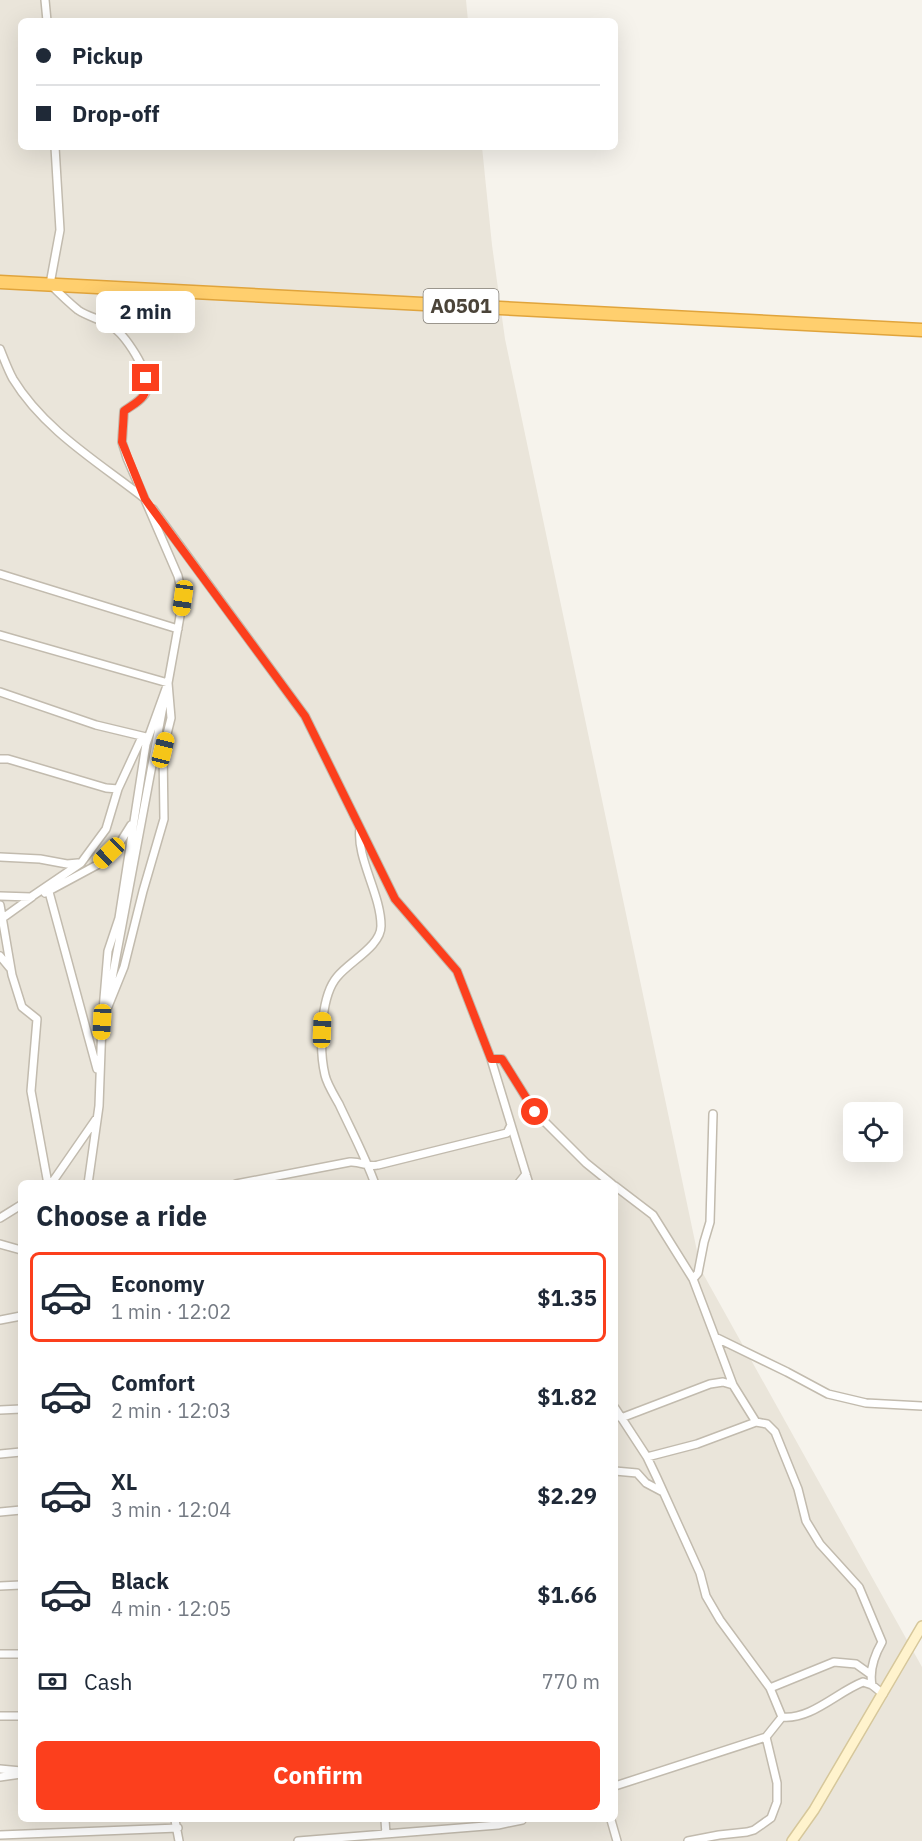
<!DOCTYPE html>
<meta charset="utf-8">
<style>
:root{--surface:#fff;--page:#f6f6f7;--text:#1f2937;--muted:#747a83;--line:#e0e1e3;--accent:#fc3f1d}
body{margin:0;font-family:"IBM Plex Sans",sans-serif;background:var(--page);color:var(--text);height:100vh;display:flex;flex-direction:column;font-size:22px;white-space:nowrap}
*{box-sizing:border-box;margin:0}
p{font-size:20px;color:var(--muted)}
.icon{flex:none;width:33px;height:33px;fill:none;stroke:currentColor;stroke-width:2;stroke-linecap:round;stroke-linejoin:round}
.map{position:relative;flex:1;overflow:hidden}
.details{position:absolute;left:18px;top:1180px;width:600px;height:642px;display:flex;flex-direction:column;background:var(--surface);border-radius:9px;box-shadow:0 6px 24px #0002}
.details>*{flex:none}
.guide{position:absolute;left:18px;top:18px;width:600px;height:132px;border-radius:9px;box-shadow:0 6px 24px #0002;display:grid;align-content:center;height:132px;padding:0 18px;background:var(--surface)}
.fabs{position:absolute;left:843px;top:1102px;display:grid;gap:12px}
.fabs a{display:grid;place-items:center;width:60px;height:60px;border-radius:9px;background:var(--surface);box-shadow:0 6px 24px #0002;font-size:30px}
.end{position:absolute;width:27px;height:27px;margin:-14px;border:8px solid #fc3f1d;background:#fff;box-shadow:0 0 0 3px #fff}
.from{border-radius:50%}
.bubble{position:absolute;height:42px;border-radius:9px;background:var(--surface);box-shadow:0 6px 24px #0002;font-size:20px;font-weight:700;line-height:42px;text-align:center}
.car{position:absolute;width:18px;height:36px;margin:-18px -9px;border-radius:8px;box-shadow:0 0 4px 2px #0007;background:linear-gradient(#f5c518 24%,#345 0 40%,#f5c518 0 76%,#345 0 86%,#f5c518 0)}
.guide b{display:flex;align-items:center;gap:21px;height:57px;font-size:22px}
.guide b+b{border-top:2px solid var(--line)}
.guide i{width:15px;height:15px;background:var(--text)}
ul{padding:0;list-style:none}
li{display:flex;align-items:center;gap:18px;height:90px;margin:0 12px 9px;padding:0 6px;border:3px solid transparent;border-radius:9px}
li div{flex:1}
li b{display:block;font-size:22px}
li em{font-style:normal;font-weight:700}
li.on{border-color:var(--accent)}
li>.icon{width:54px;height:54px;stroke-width:1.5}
h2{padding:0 18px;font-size:27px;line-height:72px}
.pay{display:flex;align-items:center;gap:15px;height:66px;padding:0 18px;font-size:22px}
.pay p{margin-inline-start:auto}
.primary-button{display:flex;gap:12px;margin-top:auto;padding:12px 18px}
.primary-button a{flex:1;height:69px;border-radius:9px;background:var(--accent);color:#fff;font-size:24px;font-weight:700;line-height:69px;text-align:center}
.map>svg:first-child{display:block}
</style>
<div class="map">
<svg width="922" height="1841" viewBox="0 0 922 1841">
<rect width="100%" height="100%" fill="#f6f3ec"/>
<path fill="#eae5da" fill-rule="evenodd" d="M0 0H466L468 21H21V147H482L492 245 505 339 701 1270 922 1667V1841H0ZM21 1184H615V1820H21Z"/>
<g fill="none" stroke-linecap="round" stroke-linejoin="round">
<defs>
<path id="street" d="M45 0 47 21
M55 147 60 230 50 284C59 293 68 302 78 310 88 317 101 319 111 326 125 334 150 372 147 389 145 399 132 405 124 411L122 442 127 458 178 576 183 598 179 622 168 683 146 744 119 918 108 951 102 1022 99 1106 88 1184
M0 349C4 359 8 370 13 379 44 430 98 462 144 498
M153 509 305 716 395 899 457 971 491 1059 529 1184
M0 574 178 629
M0 635 168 683 171 718 163 750 164 819 143 891 124 967 105 1014
M0 692 96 725 146 737
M0 759H8L106 788 118 789
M360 828C356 858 381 894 381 926 381 946 350 961 337 977 320 997 319 1050 325 1075 327 1084 334 1095 339 1104 351 1130 365 1156 375 1184
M0 857 40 859 67 864 78 863
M49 892 97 1069
M45 893 97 865 121 841 131 825
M0 896 31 897 81 863 106 829 118 789 142 737
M0 905 12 975 22 1007 37 1019 31 1091 48 1184
M0 920 32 897
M0 956 10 968
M108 1000 164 701
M491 1059H502L535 1112 586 1163 612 1184
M51 1184 96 1119
M236 1184 350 1162C361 1161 368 1168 378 1165L507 1133 511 1125
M518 1184 526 1174
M615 1186 653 1215 693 1279 715 1337 787 1372 828 1394 866 1403 922 1406
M0 1218 21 1205
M0 1244 21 1250
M693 1279 698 1273 704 1242 710 1222 713 1114
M0 1320 21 1316
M715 1337 733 1385
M615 1408 647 1457 657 1478 700 1573 706 1596 720 1620 770 1688 782 1717C811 1720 837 1692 863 1682L872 1685 883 1694
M0 1410 21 1409
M621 1418 710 1384 723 1382 733 1385 756 1422
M0 1454 21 1452
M647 1457 697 1444 756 1422 767 1424 775 1432 798 1489 806 1521 820 1544 859 1587 882 1642C874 1656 869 1670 872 1685
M615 1471 637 1473 646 1483 663 1492
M0 1512 21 1510
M0 1586 21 1585
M0 1654H21
M770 1688 834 1662 856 1664 870 1674
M0 1716H21
M0 1769 21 1771
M0 1777 21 1774
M615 1786 766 1737
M175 1820 179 1841
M385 1820 386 1834
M611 1820 617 1841
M0 1835 178 1828
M298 1841 498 1825 522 1820
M688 1841 719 1835 747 1832 754 1830 771 1818 777 1802V1783L766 1737 782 1717"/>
<path id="secondary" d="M792 1841 814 1810 922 1626"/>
<path id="highway" d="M0 282 922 330"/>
</defs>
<use href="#street" stroke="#c2bbae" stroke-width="10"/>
<use href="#secondary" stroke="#d6c79b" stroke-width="12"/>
<use href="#highway" stroke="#e0a43c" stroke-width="15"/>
<use href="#street" stroke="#fff" stroke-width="7"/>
<use href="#secondary" stroke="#fff3cd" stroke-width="9"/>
<use href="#highway" stroke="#ffcf6e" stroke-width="12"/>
</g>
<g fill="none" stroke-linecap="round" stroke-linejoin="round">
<path stroke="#fc3f1d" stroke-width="8" d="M146 378C149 398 138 401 124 411L122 442 145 499 305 716 395 899 457 971 491 1059H502L535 1112"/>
</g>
<g text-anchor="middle" stroke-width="4.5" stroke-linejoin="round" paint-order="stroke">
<rect fill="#fff" stroke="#817c74" stroke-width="1.5" x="423.5" y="289" width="75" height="34" rx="4.5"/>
<g font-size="20" font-weight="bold" fill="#4b4439">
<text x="461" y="313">A0501</text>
</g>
</g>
</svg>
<div class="fabs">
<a><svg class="icon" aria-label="locate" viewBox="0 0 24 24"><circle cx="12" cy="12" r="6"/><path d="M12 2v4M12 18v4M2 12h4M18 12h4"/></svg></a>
</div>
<i class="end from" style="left:535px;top:1112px"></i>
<i class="end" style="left:146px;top:378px"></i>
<div class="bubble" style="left:96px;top:291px;width:99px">2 min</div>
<i class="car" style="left:183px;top:598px;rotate:188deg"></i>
<i class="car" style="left:163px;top:750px;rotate:14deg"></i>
<i class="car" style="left:109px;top:853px;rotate:226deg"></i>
<i class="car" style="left:102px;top:1022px;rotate:183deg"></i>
<i class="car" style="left:322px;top:1030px;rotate:2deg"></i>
<div class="guide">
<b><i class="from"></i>Pickup</b>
<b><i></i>Drop-off</b>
</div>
<section class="details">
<h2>Choose a ride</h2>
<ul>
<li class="on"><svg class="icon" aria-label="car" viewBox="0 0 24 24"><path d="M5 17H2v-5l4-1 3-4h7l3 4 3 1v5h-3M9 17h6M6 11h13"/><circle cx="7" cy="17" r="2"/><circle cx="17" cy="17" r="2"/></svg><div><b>Economy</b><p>1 min · 12:02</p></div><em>$1.35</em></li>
<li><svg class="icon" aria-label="car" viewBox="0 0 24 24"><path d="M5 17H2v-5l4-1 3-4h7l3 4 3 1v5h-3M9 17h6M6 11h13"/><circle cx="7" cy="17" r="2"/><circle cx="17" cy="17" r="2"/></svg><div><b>Comfort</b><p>2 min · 12:03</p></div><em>$1.82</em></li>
<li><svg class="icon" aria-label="car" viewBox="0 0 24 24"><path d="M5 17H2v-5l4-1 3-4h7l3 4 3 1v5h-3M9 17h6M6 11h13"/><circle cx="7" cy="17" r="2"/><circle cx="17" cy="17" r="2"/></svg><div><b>XL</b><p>3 min · 12:04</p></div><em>$2.29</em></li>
<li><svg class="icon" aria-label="car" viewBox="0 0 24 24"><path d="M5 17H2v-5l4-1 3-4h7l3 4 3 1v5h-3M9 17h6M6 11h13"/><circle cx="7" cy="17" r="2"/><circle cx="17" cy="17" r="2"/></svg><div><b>Black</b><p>4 min · 12:05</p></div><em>$1.66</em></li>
</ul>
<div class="pay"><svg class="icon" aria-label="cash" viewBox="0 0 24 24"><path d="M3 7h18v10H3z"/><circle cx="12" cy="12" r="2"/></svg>Cash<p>770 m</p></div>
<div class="primary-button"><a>Confirm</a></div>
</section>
</div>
